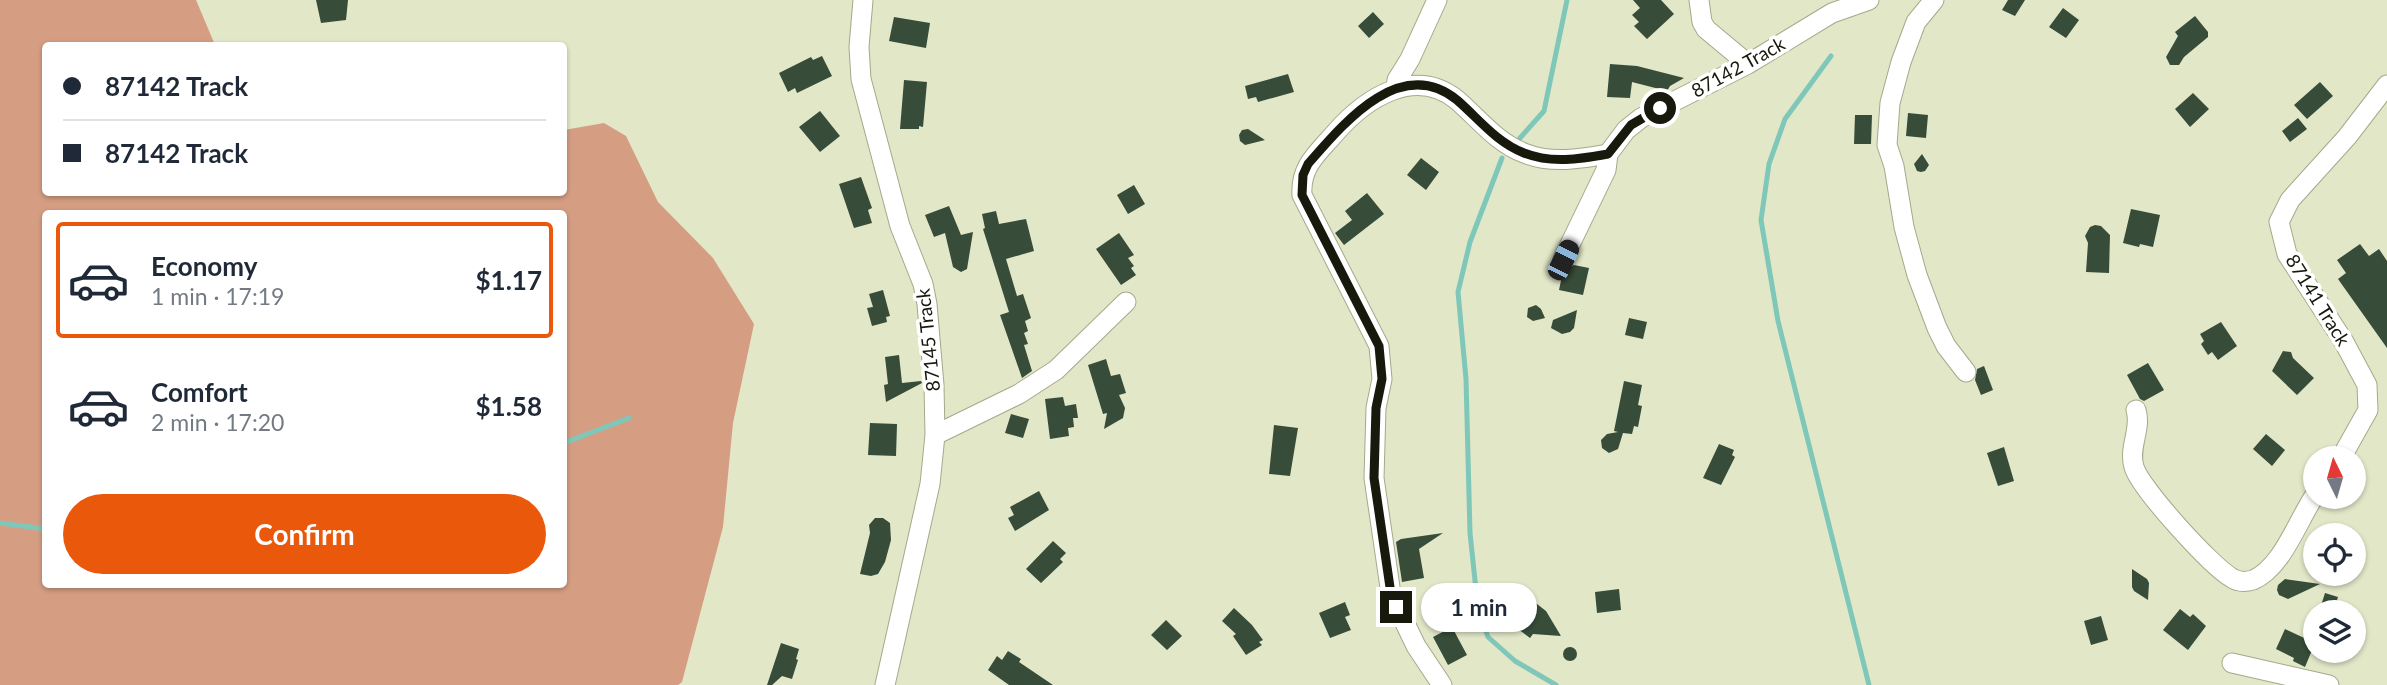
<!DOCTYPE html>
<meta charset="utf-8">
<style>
:root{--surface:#fff;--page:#f6f6f7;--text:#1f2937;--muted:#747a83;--line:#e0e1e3;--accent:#ea580c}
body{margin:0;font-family:Lato,sans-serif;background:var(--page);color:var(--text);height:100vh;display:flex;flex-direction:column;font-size:26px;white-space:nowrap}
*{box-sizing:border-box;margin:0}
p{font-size:23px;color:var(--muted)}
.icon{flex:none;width:38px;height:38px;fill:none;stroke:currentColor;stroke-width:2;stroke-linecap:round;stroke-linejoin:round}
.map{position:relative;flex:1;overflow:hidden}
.details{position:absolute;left:42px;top:210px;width:525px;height:378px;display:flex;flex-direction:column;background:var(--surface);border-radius:7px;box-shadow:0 2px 5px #0004}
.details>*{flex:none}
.banner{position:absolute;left:42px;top:42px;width:525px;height:154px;border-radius:7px;box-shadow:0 2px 5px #0004;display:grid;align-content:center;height:154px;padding:0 21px;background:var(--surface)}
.needle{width:46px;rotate:355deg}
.fabs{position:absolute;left:2303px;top:446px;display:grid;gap:14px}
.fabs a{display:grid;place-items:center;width:63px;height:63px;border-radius:50%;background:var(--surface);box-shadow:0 2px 5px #0004;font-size:35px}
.end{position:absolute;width:32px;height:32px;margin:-16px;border:9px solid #17190d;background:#fff;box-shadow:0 0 0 4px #fff}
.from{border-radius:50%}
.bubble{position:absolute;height:49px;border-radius:24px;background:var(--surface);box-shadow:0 2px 5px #0004;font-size:23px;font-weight:700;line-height:49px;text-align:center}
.car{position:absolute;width:21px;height:42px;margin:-21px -10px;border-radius:9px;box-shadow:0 0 5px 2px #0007;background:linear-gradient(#222 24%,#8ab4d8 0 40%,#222 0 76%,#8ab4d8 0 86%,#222 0)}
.banner b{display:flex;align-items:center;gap:24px;height:66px;font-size:26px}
.banner b+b{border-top:2px solid var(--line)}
.banner i{width:18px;height:18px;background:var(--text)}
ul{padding:12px 0 0;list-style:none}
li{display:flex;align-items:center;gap:21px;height:116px;margin:0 14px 10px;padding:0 7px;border:4px solid transparent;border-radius:7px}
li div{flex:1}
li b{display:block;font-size:26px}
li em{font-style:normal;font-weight:700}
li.current{border-color:var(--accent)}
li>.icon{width:63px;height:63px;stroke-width:1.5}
.cta{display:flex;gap:14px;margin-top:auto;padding:14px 21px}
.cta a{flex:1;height:80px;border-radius:42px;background:var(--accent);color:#fff;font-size:28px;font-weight:700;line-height:80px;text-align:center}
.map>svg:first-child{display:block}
</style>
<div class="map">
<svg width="2387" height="685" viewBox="0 0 2387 685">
<rect width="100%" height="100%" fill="#e2e7c8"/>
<path fill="#d59e83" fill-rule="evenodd" d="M0 0H196L215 45 46 46V192H564V130L604 123 626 136 658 202 713 258 754 324 733 423 723 527 682 682 678 685H0ZM46 214H564V584H46Z"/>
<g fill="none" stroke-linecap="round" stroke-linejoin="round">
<path stroke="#7fc7b9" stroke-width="5" d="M1831 56 1785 119 1769 164 1761 220 1778 321 1869 685
M1520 138 1544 111 1567 0
M1502 158 1470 242 1458 292 1466 379 1470 533 1478 609 1488 637 1515 661 1556 685
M564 443 629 418
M0 523 46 529"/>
</g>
<path fill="#374c39" d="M316 0H348L346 20 321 23Z
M1633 0H1661L1674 14 1647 39 1634 26 1639 22 1632 15 1640 8Z
M2008 0H2025L2015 16 2002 10Z
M2063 8 2079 20 2066 38 2049 27Z
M1373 12 1384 24 1369 38 1358 26Z
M2195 16 2208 32V37L2184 57 2179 65H2170L2166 57 2178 36 2175 32Z
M894 17 930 23 926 48 889 41Z
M822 56 832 76 797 93 795 88 788 92 779 73 811 57 813 60Z
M1610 64 1637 66 1684 78 1670 86 1667 91 1632 82 1630 98 1607 97Z
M1288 74 1294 92 1258 102 1256 97 1248 99 1245 86Z
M904 80 927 82 923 127 919 126V129H900Z
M2320 82 2333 96 2307 119 2294 105Z
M2193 93 2209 109 2190 127 2175 109Z
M820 111 840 136 820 152 799 127Z
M1908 113 1928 115 1926 138 1906 136Z
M1855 115H1872L1871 144H1854Z
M2298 118 2307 129 2290 142 2282 131Z
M1248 129 1265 140 1245 145 1240 141 1239 135 1242 130Z
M1922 154 1929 165 1925 171 1921 172 1917 171 1914 164Z
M1421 158 1439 172 1426 190 1407 175Z
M861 177 872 208 868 210 872 223 854 228 839 184Z
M1134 185 1145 204 1128 214 1117 195Z
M1367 193 1384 214 1344 245 1335 233 1352 220 1345 211Z
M949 206 961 235 973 232 967 269 961 272 953 267 945 233 934 237 925 215Z
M2131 209 2160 215 2153 247 2140 244 2139 247 2123 243Z
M996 211 999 224 1026 219 1034 251 1006 259 1017 296 1023 294 1031 318 1025 321 1028 331 1024 333 1028 344 1024 345 1032 371 1022 378 1000 315 1009 312 983 229 985 228 982 214Z
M2095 225 2101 226 2110 235 2109 273 2086 272 2088 243 2085 236 2090 227Z
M1119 233 1134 255 1128 258 1134 266 1131 268 1136 275 1121 285 1096 249Z
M2360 244 2369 256 2379 249 2387 261V348L2338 279 2346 273 2337 260Z
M1574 265 1589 268 1583 295 1559 290 1563 271Z
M883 290 890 316 886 317 887 322 872 326 867 308 873 307 869 294Z
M1536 305 1541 309 1545 318 1533 321 1527 317 1528 308Z
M1577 310 1574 328 1570 332 1562 334 1551 328 1553 320Z
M1629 318 1647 322 1643 339 1625 335Z
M2221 322 2237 346 2218 360 2212 352 2208 355 2201 344 2204 341 2200 334Z
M2283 351 2291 352 2293 358 2314 378 2297 395 2272 371Z
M899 355 902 383 921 381 922 383 886 402 884 385 888 384 885 357Z
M1106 359 1111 376 1120 374 1126 393 1119 395 1125 408 1123 418 1104 429 1107 413 1103 414 1088 365Z
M2148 363 2164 390 2144 401 2140 399 2127 375Z
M1984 366 1993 390 1981 395 1975 380 1977 369Z
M1624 381 1642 385 1638 405 1642 406 1638 427 1634 426 1632 434 1623 433 1618 449 1609 453 1602 448 1601 440 1607 434 1618 432 1614 431Z
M1063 397 1065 406 1076 404 1078 418H1073L1074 427 1068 428 1069 436 1050 439 1045 399Z
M1011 414 1029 419 1023 438 1005 433Z
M870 423 897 424 896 456 868 455Z
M1274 425 1298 428 1290 476 1269 474Z
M2266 434 2285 450 2272 466 2253 449Z
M1719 444 1734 450 1732 455 1735 457 1721 485 1703 478Z
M2004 447 2014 481 1998 486 1987 453Z
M1039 491 1049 510 1015 531 1008 518 1014 515 1010 507Z
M875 518H883L890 523 891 540 885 562 878 574 871 576 860 574 870 533 869 525Z
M1443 533 1419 549 1424 578 1402 582 1396 542 1401 539Z
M1053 541 1066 553 1060 559 1063 562 1041 583 1026 569Z
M2132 569 2147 579 2149 583 2148 600 2134 591 2132 587Z
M2285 579 2320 584 2288 599 2279 595 2277 590 2278 585Z
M1619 589 1621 610 1597 613 1595 592Z
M2325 593 2338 597 2333 612H2319Z
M1524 594 1546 611 1561 636 1533 634 1530 638 1505 619Z
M1345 602 1350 615 1345 617 1351 630 1330 638 1319 613Z
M1234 608 1252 625 1263 640 1259 642 1262 645 1246 655 1233 636 1236 634 1222 621Z
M2180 609 2190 617 2193 614 2206 626 2188 650 2163 630Z
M2101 616 2108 640 2091 645 2084 621Z
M1166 620 1182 636 1167 650 1151 635Z
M1452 627 1467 655 1448 665 1433 637Z
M2285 629 2315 643 2305 667 2293 661 2294 658 2276 649Z
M781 643 799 649 796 659 798 660 792 679 782 676 772 685H767Z
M1563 654a7 7 0 1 1 14 0a7 7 0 1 1-14 0Z
M1008 651 1021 659 1019 662 1053 685H1009L988 670 997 656 1002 660Z"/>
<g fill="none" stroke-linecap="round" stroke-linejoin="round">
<defs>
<path id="street" d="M863 0 859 47 861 79 900 226 923 284 927 304 934 385 935 435 930 484 885 685
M1699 0 1702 22 1706 29 1748 64
M1934 0 1916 22 1901 62 1890 103 1887 145 1894 166 1904 227 1917 275 1937 328 1946 346 1966 372
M1396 87 1397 80 1410 59 1437 0
M1563 259 1606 170 1608 154
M2136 410C2142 429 2128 447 2134 467 2140 488 2212 567 2232 578 2238 582 2246 582 2253 580 2282 568 2298 520 2315 495
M935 435 1019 394 1056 370 1126 302
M2341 458 2368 410 2367 385 2344 342 2287 254 2279 222 2290 200 2347 137 2387 85
M2232 663 2329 685
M1442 685 1416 646 1391 594 1374 478 1376 408 1382 379 1379 346 1302 195C1300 166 1318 153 1336 132 1366 98 1415 66 1457 100 1479 119 1496 142 1524 153 1551 164 1580 159 1608 154L1626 130 1641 118 1748 64 1832 13 1869 0"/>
</defs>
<use href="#street" stroke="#a5a98b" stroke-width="21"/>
<use href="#street" stroke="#fff" stroke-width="19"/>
</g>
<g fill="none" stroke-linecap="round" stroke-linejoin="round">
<path stroke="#17190d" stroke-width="9" d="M1396 607 1391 594 1374 478 1376 408 1382 379 1379 346 1302 195 1303 175 1308 164C1343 124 1400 54 1457 100 1479 119 1496 142 1524 153 1551 164 1580 159 1608 154L1631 125 1660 108"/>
</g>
<g text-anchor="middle" stroke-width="7" stroke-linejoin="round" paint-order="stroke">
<g font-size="19" fill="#17190d" stroke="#fff">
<text transform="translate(1738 67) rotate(-29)" y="7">87142 Track</text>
<text transform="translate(2318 300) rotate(58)" y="7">87141 Track</text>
<text transform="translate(928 340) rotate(-96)" y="7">87145 Track</text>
</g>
</g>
</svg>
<div class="fabs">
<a><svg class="needle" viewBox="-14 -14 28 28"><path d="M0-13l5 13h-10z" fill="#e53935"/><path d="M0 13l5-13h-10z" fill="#747a83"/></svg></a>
<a><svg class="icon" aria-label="locate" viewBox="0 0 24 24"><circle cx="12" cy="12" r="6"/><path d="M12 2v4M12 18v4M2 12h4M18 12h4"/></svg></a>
<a><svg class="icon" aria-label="layers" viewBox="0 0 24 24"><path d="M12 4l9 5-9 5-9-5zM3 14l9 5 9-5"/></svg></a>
</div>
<i class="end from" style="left:1660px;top:108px"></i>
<i class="end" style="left:1396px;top:607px"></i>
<div class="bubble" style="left:1421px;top:583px;width:116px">1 min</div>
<i class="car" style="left:1563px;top:260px;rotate:26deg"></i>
<div class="banner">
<b><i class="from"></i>87142 Track</b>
<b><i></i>87142 Track</b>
</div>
<section class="details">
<ul>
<li class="current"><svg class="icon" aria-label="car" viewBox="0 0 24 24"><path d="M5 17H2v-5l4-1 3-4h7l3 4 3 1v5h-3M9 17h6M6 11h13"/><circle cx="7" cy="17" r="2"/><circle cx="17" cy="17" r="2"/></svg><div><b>Economy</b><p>1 min · 17:19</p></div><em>$1.17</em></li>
<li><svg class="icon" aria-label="car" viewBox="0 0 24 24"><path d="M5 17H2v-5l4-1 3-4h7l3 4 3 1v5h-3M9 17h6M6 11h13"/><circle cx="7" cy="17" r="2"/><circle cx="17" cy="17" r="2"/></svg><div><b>Comfort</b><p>2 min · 17:20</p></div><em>$1.58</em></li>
</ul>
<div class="cta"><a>Confirm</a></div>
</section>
</div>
